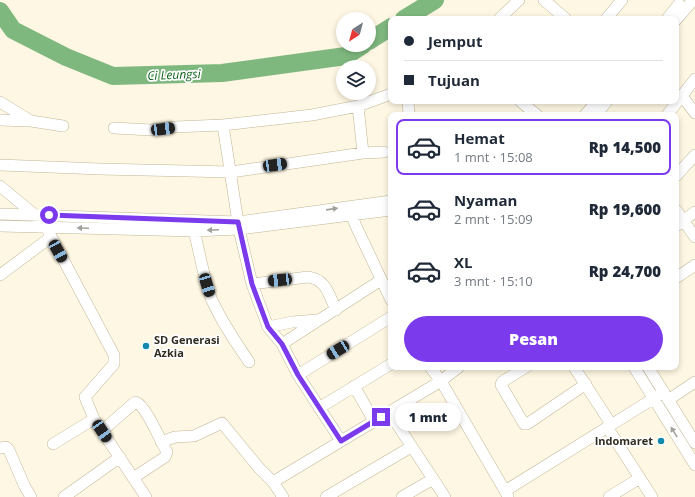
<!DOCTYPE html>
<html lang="id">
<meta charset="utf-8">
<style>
:root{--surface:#fff;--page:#f6f6f7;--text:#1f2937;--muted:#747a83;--line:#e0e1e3;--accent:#7c3aed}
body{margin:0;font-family:"Open Sans",sans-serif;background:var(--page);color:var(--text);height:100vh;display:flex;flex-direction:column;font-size:15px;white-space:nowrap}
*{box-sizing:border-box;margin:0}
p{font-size:13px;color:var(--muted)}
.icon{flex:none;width:22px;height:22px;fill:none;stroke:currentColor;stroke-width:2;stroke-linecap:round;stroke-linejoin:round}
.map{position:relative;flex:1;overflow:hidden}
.panel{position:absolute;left:388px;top:112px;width:291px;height:258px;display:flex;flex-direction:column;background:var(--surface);border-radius:8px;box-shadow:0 2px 6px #0003}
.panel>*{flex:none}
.top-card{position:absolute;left:388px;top:16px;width:291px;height:88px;border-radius:8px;box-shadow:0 2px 6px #0003;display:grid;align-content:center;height:88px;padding:0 16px;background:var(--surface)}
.needle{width:26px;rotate:216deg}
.buttons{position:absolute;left:336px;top:12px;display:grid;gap:8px}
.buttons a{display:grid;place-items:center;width:40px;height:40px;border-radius:50%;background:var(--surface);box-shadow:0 2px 6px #0003;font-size:20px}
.end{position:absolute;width:18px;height:18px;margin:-9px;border:5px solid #7c3aed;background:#fff;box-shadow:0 0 0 2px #fff}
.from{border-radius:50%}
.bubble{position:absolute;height:28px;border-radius:14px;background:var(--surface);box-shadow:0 2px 6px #0003;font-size:13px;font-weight:800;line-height:28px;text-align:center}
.car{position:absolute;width:12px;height:24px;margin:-12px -6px;border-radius:5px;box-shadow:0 0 3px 1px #0007;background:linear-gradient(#222 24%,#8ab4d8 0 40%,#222 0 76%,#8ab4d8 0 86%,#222 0)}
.top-card b{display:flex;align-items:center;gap:14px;height:38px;font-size:15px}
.top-card b+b{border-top:1px solid var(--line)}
.top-card i{width:10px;height:10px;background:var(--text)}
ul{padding:7px 0 0;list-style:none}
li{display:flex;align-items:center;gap:12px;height:56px;margin:0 8px 6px;padding:0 8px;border:2px solid transparent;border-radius:8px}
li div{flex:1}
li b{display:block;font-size:15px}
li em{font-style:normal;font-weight:800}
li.selected{border-color:var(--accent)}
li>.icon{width:36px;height:36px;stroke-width:1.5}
.cta{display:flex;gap:8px;margin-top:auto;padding:8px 16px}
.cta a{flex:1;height:46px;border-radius:24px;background:var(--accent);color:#fff;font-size:16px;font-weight:800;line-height:46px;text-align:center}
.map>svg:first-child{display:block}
</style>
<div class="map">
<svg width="695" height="497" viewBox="0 0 695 497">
<rect width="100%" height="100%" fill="#fef7e3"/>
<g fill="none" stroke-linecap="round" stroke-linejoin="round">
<path stroke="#7fb87f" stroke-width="18" d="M0 11 13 30 66 57 113 76 222 73 346 56 363 45
M404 19 435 0
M369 41 391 27"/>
<defs>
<path id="minor" d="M544 0 566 19
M499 19 519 0
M606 19 622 0
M667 19 679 4
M676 20 693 0
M682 96 695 113
M408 101 409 115
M520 101 537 115
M0 102 31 121 63 126
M358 106 363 153
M585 115 597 101
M596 115 607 101
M667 115 695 79
M0 120 29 121
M223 125 239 229 252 284 268 327 282 344 298 375 341 441
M114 128 151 130 175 127 223 125 312 115 358 106 391 94
M0 165 100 169 231 172 363 153 384 152
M676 176 695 155
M0 186 35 215 46 227 114 355V364L85 397 94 419 146 497
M350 209 355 224 391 300
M676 210 695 237
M0 214 238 222 391 201
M0 226 194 231 239 229 391 210
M676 226 695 212
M194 231C200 253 203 276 211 298 221 321 235 341 249 362
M0 275 51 237
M676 278 695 265
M252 284 308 277C326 279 329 295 336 310
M268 327 292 322 317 320
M282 344 381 280
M430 367 441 381 508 496
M526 367 502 382 501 385 524 424H527L586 384
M574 367 611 424
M634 367 695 465
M648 367 695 443
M298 375 391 317
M354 386 374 421
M668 400 695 382
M319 408 391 364
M389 412 445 497
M607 427 652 497
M102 431 134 403 136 402C146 406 161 442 167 452L165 457 133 478
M161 442 175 437 194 436 222 423 259 468 273 482 283 497
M53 444 94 419
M0 448 6 447 9 450 24 485 31 497
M273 482 441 381 459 367
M505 491 664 392
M64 497 120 457
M326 497 411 447
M402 497 433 479
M609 497 640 478"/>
</defs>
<use href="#minor" stroke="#c1b696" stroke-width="12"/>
<use href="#minor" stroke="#fff" stroke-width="11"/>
</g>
<defs><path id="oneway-solid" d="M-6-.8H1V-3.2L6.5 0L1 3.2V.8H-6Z"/></defs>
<g fill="#a2a09b">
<use href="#oneway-solid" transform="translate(332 209) rotate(-8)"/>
<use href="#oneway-solid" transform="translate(83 228) rotate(-178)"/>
<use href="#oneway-solid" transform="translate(213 230) rotate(178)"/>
<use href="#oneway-solid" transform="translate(674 432) rotate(-122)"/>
</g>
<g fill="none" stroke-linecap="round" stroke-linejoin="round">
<path stroke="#7c3aed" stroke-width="5" d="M49 215 238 222 252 284 268 327 282 344 298 375 341 441 381 417"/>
</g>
<g fill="#1289ad" stroke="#fff" stroke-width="1.5">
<circle cx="146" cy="346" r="4"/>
<circle cx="661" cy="441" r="4"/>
</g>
<g text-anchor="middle" stroke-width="3.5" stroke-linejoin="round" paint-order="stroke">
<g font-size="11" font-weight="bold" fill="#312d20" stroke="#fff" text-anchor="start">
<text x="154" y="344">SD Generasi<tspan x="154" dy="13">Azkia</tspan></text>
<text x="653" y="445" text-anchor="end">Indomaret</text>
</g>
<g font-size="12" font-style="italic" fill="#0a6017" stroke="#fff">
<text transform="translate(174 75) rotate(-2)" y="4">Ci Leungsi</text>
</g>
</g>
</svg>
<div class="buttons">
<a><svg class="needle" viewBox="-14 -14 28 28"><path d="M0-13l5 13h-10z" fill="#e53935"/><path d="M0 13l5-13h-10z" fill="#747a83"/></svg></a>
<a><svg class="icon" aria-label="layers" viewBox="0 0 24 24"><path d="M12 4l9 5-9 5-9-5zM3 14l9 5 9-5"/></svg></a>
</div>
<i class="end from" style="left:49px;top:215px"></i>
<i class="end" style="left:381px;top:417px"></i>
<div class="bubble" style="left:395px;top:403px;width:66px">1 mnt</div>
<i class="car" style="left:163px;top:129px;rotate:83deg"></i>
<i class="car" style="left:275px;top:165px;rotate:82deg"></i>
<i class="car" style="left:58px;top:251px;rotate:151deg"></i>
<i class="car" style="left:280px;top:280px;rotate:264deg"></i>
<i class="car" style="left:207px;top:285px;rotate:163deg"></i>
<i class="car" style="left:338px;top:350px;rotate:238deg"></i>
<i class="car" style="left:102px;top:431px;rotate:146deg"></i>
<div class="top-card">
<b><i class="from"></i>Jemput</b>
<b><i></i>Tujuan</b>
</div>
<section class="panel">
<ul>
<li class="selected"><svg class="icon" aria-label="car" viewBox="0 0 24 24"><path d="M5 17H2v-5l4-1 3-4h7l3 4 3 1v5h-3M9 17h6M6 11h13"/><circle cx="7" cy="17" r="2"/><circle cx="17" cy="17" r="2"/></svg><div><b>Hemat</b><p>1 mnt · 15:08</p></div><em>Rp 14,500</em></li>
<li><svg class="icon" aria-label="car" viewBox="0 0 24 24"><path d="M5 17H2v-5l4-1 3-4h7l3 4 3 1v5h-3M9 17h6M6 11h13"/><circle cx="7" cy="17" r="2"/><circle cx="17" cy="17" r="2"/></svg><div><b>Nyaman</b><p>2 mnt · 15:09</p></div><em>Rp 19,600</em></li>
<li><svg class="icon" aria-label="car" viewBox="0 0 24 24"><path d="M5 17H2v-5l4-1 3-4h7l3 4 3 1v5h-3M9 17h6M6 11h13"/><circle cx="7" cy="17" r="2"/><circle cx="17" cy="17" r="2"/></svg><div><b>XL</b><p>3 mnt · 15:10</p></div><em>Rp 24,700</em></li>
</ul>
<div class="cta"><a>Pesan</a></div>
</section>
</div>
